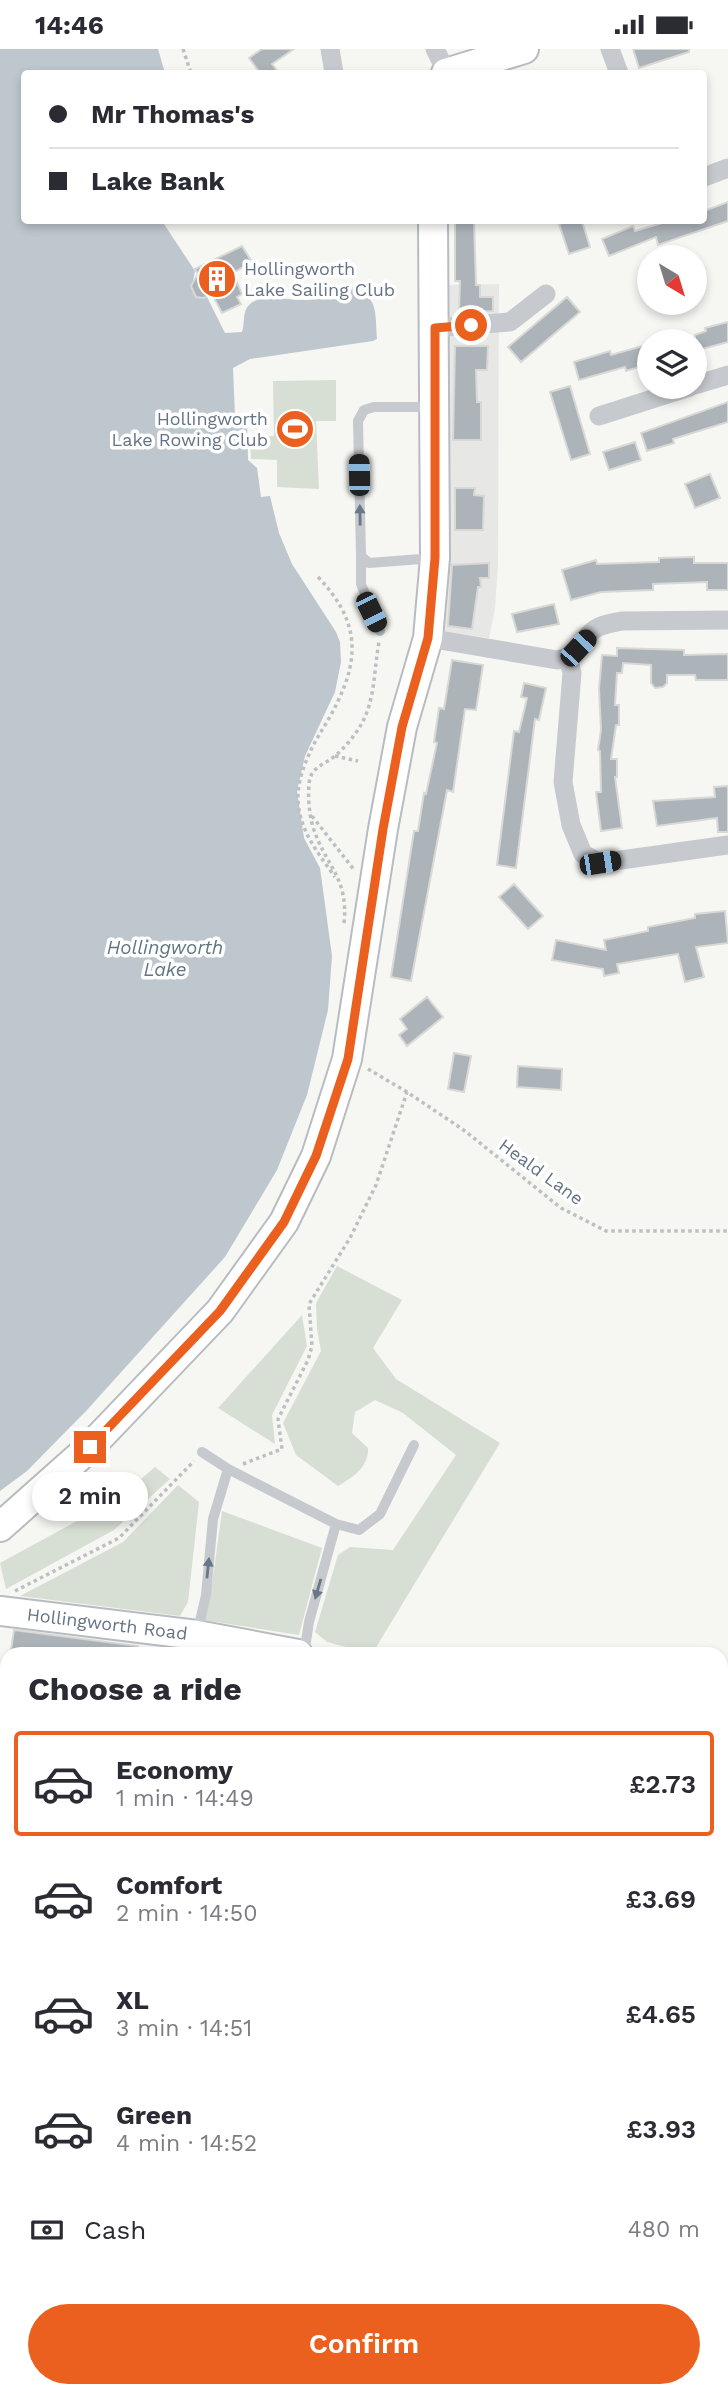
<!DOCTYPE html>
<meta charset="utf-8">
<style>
:root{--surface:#fff;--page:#f2f2f3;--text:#2b2b33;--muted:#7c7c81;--line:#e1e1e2;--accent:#eb601e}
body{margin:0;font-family:"Work Sans",sans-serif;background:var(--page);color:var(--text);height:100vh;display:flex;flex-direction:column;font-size:26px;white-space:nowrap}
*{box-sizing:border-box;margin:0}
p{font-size:23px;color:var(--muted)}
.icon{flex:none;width:38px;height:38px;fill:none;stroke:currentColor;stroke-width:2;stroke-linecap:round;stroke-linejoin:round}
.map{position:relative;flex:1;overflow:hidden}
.sheet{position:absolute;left:0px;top:1598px;width:728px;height:751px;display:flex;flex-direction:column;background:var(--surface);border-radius:21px 21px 0 0;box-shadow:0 4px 10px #0003}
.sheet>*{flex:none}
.hud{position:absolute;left:21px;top:21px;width:686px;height:154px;border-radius:7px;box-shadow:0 4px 10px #0003;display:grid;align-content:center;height:154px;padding:0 28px;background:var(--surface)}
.needle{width:46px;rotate:142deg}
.buttons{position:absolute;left:637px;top:196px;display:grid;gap:14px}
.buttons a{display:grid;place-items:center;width:70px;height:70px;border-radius:50%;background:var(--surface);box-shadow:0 4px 10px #0003;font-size:35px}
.end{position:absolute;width:32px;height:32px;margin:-16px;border:9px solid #eb601e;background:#fff;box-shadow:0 0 0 4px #fff}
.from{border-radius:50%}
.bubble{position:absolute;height:49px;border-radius:24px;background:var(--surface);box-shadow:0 4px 10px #0003;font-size:23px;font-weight:600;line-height:49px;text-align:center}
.car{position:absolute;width:21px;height:42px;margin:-21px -10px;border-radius:9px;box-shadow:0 0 5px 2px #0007;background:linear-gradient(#222 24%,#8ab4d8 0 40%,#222 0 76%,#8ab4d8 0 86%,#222 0)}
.hud b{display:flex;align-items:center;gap:24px;height:66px;font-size:26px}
.hud b+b{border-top:2px solid var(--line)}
.hud i{width:18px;height:18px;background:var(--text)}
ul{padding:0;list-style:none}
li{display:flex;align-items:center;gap:21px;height:105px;margin:0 14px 10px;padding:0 14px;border:4px solid transparent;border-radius:7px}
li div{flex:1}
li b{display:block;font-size:26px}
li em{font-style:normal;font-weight:600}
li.on{border-color:var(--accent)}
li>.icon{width:63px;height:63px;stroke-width:1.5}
h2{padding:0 28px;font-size:32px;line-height:84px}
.pay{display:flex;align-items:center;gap:18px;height:77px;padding:0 28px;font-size:26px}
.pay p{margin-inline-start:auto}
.cta{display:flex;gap:14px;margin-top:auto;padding:14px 28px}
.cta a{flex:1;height:80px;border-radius:42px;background:var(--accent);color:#fff;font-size:28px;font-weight:600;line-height:80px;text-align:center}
.status{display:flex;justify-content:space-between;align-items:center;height:49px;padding:0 35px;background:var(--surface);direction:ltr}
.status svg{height:19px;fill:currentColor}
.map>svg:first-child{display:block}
</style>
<div class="status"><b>14:46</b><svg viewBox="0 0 49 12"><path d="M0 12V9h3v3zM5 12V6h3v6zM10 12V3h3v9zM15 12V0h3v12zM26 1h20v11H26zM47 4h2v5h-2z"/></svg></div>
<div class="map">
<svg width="728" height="2347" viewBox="0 0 728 2347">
<rect width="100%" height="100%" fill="#f6f7f3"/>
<path fill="#e7e8e6" d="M499 235 498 515 495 560 489 589 439 582 445 236Z"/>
<path fill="#d7ded4" d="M336 331V372H316L319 440 277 438V411L251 410 250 388 274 387 273 332Z
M337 1217 402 1251 373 1299 396 1330 500 1394 372 1605 327 1593 315 1583 338 1506 350 1498 393 1501 456 1406 403 1364 375 1351 355 1363 352 1384 368 1399C369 1418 353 1428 338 1437L296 1406 283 1374 321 1302 317 1280 316 1254Z
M302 1266 307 1297 272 1366 275 1395 218 1359Z
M155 1418 170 1430 114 1481 6 1540 0 1514 119 1449Z
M178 1436 199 1453 188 1553 180 1567 20 1547 123 1493Z
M222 1462 322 1499 299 1586 204 1571 212 1535Z
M0 1768 7 1773V2030L0 2039Z
M721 1874 728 1880V2048L721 2047Z
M0 2084H7V2244H0Z"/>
<path fill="#bdc7cd" d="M0 0H158L165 24H24V172H162L195 222 193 233 195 238 205 244 225 284 242 283C245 275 242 263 249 256 265 239 303 259 320 247 322 245 324 241 326 239H339L350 237C379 248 375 262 377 290L373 292 250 310 233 319 235 367 247 368 248 411 257 419 261 448 270 447 279 484 292 515 336 583 340 593 341 613 335 643 305 707 297 742 304 789 320 819 332 907 328 961 307 1046 277 1121 225 1208 87 1361 27 1422 0 1442Z"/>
<path fill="#acb3b9" stroke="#d8d8d5" stroke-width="2" d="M262 0H294L272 15 279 24H260L249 9Z
M633 0H689V3L639 19Z
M728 153V172L658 196 656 188 609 207 602 190 633 177 635 182 669 172H704V162Z
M455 172H474L476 236H480V248H493V262L459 263 460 232H455Z
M569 172H582L590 198 569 205 559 175Z
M242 197 252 213 233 224 242 245 237 248 241 255 222 264 212 245 204 249 196 248 191 237 198 225 195 220Z
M567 248 580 263 521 313 508 298Z
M728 273V293L695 302V286L706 282 705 279Z
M649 295V315L626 322 625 318 579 331 574 313 610 302 611 306Z
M455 297H488L487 321H476L477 353H481V391H453Z
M570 337 590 405 571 411 550 343Z
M728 353V373L673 390 674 394 647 402 641 384Z
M635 393 641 411 609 421 603 403Z
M710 425 720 449 695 459 685 435Z
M455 439H475L474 446 484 447 483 481H455Z
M694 508V514H728V541H707V533L653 535V541L601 543 571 551 562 521 596 511 597 515 659 513V509Z
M489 514V529H480L481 538H478L472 580 448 577 452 516Z
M554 555 559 575 517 583 512 565Z
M617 599 684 601V606L728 605V631H696L695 626H667V634L663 638 655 639 651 634V616L623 614 622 624H617L615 656H619V676H616L611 710H617V728H615L622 779 601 782 596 743H601L600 702 598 701 601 681 599 640 602 606 617 607Z
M452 611 483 616 476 661 465 660 453 743 447 741 411 932 391 928 414 782H418L424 744 426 745 437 694 434 693 439 659 444 660Z
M524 634 546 639 539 671 535 670 516 819 497 816 514 682 519 683 527 649 521 648Z
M728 737V783H718L717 769 657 777 653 752 715 748 714 738Z
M514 835 543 867 528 880 499 848Z
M725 862 728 894 696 898 704 928 685 933 678 905 617 915 619 924 604 927 603 920 552 911 556 891 606 901 604 891 648 882V878L695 869V865Z
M427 948 443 968 407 997 399 986 407 980 400 970Z
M454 1004 471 1007 464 1043 448 1040Z
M518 1017 562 1020 561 1041 517 1038Z
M14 1581 138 1597 137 1605H40L11 1601Z"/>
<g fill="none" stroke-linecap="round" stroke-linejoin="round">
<defs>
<g id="secondary">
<path d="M446 24 524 0"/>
<path d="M0 1478 90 1398 220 1262 284 1173 316 1107 347 1010 383 780 402 678 428 589 435 509 433 172"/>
<path id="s1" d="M0 1562 197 1586 298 1605"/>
<path d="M721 1857 728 1863"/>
</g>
</defs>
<use href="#secondary" stroke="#b8bcc1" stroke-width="32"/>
<path stroke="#bdc0c2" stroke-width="3.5" stroke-dasharray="3.5 3.5" stroke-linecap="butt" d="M183 0 191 24
M318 528C356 568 362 604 337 654 330 670 319 684 311 701 304 716 297 734 298 752 300 782 318 804 335 828
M335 707 358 712
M312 767 355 822
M344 874C349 829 325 816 313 778 309 765 308 748 309 735 310 717 326 716 337 705 343 700 350 692 355 685 376 657 373 626 379 593
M368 1020 407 1043 465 1082 561 1159 606 1182H728
M243 1415 282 1400 278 1370 308 1311 312 1297 309 1255 350 1189 376 1136 407 1043
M15 1542 119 1489 194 1412"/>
<path stroke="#c6c9cd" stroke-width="10" d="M433 358H374L364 361 358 372 361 507 369 514 434 509
M361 507V535L380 582
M202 1403 228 1420 336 1475 359 1481 380 1465 414 1396
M197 1585 206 1546 213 1470 228 1420
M304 1605 309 1573 336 1475
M0 2079H7"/>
<path stroke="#c6c9cd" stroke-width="19" d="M330 0 334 24
M435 0 447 24H445
M610 0 619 24
M704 128 728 119
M435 279 510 273 546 245
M695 336 728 326
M599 367 690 338
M428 589 557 611C579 608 579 591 595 580 603 575 613 574 622 572L728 571
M568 609 572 624 563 733 571 776 583 805 600 814 728 796"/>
<use href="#secondary" stroke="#fff" stroke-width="28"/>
</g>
<defs><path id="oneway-solid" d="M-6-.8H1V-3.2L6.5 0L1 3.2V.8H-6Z" transform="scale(1.75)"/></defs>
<g fill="#697789">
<use href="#oneway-solid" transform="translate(360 466) rotate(-91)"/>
<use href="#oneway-solid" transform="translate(208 1519) rotate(-84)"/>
<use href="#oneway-solid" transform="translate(318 1540) rotate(106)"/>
</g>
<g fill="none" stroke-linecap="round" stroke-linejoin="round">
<path stroke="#eb601e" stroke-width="9" d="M90 1398 220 1262 284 1173 316 1107 348 1010 383 780 402 678 428 589 435 509V279L471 276"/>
</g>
<defs>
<symbol id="building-disc" viewBox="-11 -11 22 22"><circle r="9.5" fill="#eb601e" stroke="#fff"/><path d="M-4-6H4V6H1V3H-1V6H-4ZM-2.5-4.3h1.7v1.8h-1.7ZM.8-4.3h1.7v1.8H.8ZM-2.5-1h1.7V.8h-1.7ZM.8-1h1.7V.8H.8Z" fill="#fff"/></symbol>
<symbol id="stadium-disc" viewBox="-11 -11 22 22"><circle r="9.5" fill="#eb601e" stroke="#fff"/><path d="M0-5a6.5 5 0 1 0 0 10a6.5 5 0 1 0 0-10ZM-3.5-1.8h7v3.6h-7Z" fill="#fff"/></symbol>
</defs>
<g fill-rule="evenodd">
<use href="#building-disc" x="195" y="208" width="44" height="44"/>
<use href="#stadium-disc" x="273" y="358" width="44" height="44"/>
</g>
<g text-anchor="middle" stroke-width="7" stroke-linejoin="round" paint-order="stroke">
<g font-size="18" fill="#647385" stroke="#fff" text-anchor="start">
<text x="244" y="226">Hollingworth<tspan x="244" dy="21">Lake Sailing Club</tspan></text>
<text x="268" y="376" text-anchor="end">Hollingworth<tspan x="268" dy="21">Lake Rowing Club</tspan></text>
</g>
<g font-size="18" fill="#647385" stroke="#fff">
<text transform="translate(541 1123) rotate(36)" y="6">Heald Lane</text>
<text dy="6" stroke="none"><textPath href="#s1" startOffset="108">Hollingworth Road</textPath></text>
</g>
<g font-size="19" font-style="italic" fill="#5f7682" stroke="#fff">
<text x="165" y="905">Hollingworth<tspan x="165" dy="22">Lake</tspan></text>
</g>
</g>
</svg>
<div class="buttons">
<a><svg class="needle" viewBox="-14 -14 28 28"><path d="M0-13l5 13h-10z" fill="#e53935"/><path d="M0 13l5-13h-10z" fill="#7c7c81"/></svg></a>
<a><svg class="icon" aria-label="layers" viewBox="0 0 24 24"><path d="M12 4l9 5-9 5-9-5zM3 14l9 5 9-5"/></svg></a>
</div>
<i class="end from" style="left:471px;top:276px"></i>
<i class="end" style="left:90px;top:1398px"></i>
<div class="bubble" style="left:32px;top:1423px;width:116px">2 min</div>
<i class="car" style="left:359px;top:426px;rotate:359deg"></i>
<i class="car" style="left:371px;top:563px;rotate:154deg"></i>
<i class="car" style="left:578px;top:599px;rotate:43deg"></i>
<i class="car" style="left:600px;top:814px;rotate:81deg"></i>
<div class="hud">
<b><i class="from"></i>Mr Thomas's</b>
<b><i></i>Lake Bank</b>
</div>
<section class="sheet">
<h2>Choose a ride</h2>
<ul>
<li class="on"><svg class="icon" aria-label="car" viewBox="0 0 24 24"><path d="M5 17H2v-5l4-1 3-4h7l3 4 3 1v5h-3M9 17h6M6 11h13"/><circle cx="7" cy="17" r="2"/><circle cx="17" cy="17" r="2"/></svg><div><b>Economy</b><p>1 min · 14:49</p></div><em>£2.73</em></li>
<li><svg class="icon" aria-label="car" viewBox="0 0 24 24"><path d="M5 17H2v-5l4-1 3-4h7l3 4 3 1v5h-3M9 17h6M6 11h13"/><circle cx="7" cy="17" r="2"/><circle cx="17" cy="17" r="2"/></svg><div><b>Comfort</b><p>2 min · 14:50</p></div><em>£3.69</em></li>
<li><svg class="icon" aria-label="car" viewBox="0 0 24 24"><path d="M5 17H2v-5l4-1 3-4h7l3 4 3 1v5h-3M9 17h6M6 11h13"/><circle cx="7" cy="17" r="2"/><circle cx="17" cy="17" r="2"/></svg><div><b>XL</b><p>3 min · 14:51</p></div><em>£4.65</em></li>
<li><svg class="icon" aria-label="car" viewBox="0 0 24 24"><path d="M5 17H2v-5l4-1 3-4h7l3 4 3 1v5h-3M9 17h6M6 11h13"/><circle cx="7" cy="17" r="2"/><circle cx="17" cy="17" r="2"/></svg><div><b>Green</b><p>4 min · 14:52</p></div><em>£3.93</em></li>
</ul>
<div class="pay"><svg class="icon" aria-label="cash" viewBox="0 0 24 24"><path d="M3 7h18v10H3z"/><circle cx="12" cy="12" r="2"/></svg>Cash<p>480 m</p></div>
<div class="cta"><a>Confirm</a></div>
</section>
</div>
